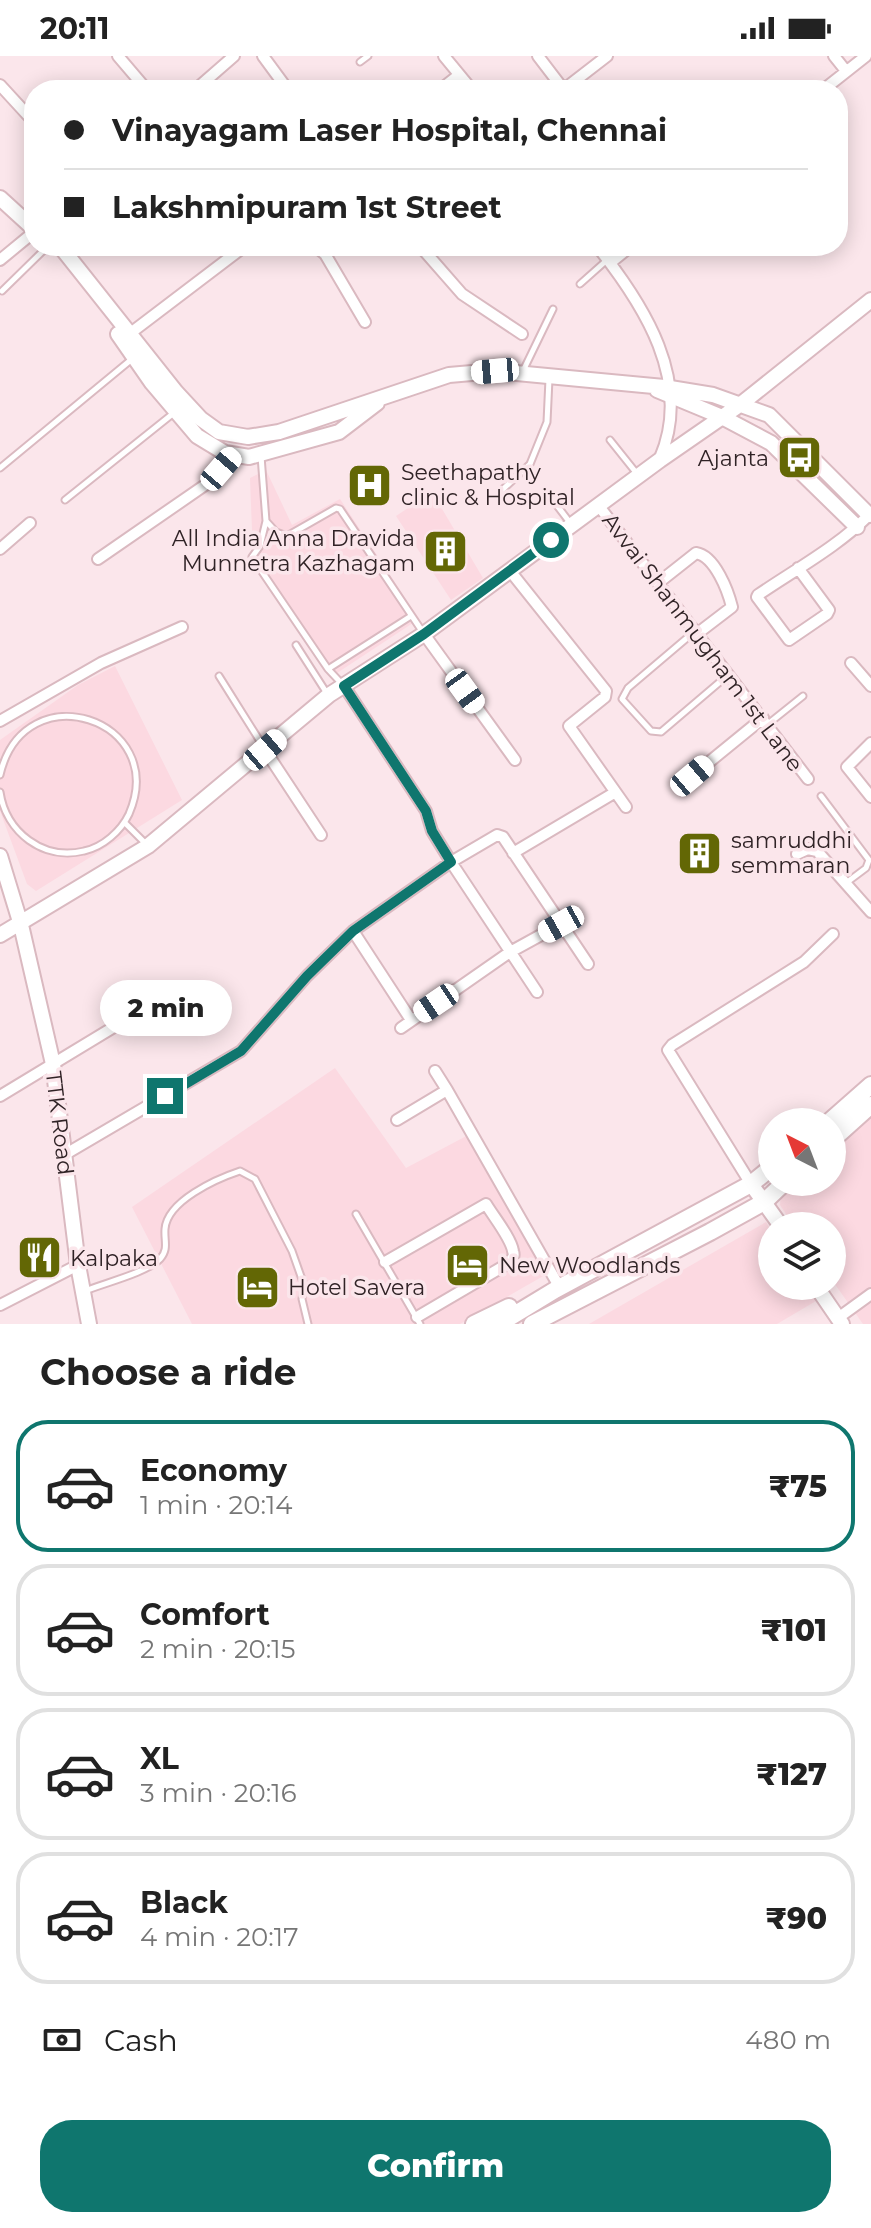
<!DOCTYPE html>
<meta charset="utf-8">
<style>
:root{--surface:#fff;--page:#f2f2f2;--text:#222;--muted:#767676;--line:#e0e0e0;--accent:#0f766e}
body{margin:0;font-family:Montserrat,sans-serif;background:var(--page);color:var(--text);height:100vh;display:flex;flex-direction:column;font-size:30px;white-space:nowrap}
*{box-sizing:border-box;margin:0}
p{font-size:26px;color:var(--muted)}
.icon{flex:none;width:44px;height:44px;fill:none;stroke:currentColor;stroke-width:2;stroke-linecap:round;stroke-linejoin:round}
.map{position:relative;height:1268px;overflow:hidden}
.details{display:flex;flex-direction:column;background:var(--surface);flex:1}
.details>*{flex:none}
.hud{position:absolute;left:24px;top:24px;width:824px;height:176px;border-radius:32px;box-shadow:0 4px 20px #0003;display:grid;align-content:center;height:176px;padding:0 40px;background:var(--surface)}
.needle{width:52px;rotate:318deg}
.buttons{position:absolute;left:758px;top:1052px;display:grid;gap:16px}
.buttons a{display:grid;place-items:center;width:88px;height:88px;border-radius:50%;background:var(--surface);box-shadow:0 4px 20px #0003;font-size:40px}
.end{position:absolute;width:36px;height:36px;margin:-18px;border:10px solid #0f766e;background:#fff;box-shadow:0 0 0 4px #fff}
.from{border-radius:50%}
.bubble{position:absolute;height:56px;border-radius:28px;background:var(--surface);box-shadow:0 4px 20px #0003;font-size:26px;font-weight:800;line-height:56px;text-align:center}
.car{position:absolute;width:24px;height:48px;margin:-24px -12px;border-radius:10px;box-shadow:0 0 6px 2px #0007;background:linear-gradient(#fff 24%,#345 0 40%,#fff 0 76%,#345 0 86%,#fff 0)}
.hud b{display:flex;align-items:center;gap:28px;height:76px;font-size:30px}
.hud b+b{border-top:2px solid var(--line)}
.hud i{width:20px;height:20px;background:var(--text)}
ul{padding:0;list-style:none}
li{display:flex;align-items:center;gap:24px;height:132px;margin:0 16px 12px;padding:0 24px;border:4px solid var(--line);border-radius:32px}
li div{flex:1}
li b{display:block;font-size:30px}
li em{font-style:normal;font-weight:800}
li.active{border-color:var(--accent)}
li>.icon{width:72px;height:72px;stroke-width:1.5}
h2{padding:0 40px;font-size:36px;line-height:96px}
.pay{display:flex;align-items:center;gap:20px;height:88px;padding:0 40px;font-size:30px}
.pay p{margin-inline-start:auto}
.primary-button{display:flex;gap:16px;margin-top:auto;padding:16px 40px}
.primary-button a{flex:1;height:92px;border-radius:32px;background:var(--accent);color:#fff;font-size:32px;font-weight:800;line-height:92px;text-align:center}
.status{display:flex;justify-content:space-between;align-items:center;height:56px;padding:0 40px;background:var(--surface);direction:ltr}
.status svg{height:22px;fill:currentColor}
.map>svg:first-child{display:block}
</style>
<div class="status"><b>20:11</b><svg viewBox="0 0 49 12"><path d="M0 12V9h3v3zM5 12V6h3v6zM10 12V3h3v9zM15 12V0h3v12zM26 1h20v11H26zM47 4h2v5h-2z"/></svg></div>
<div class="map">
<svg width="871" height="1268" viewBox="0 0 871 1268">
<rect width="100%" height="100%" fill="#fbe6eb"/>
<path fill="#fcd9e1" d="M266 414 292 469 340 443 419 563 334 619 253 501 250 422Z
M432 436 483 522 451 544 396 460Z
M115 610 182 744 36 835 27 828 0 755V684L78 629Z
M335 1012 406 1112 472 1077 552 1215 460 1268H192L132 1151Z
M871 1061V1268H863L832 1224V1170H794L780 1149 781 1137 794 1126H832V1094Z
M766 1166 772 1176V1230H806L816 1245 777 1268H589Z"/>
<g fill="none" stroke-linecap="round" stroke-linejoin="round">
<defs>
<path id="lane" d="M360 6 368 0
M580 228 607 204
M2 235 48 190
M522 317 553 253
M610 384 638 419
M261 400 266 465 276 476 287 480 336 452 340 453 424 578
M0 412 132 303
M501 435 530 408 547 366 549 323
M552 443 571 468
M65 444 175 356
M266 465 260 490 252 501 328 613 411 560
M694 576 628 632 622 643 651 675 661 676 728 619
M296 589 328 639
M328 613 343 629
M219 620 263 690
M768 668 803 640
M0 719C24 615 170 663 129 758 121 775 103 791 84 795 43 805 6 776 0 736
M821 740 869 804 866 812 846 827
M125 767 147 789
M356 1158 420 1268
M85 1235C104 1227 146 1217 160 1203 169 1193 164 1185 165 1173 167 1145 216 1123 240 1115L255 1123 292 1195 304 1229 302 1243 308 1268"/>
<path id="street" d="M118 0 147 34
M263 0 288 34
M444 0 472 34
M538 0 564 34
M834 0 846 15
M0 29 34 66
M195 34 234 0
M440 34 459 19
M563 34 607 0
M823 34 866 0
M315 190 325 198 365 266
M420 190 462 238 522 278
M597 190C644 249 693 325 660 402
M0 204 34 176
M610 207 631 190
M124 282 245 190
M598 449 808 723
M0 493 30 467
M98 503 208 427 233 398
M798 512 829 554 827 558 789 584 757 541 758 539C796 513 839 490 871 457
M511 516 606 635 605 641 569 670 626 751
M658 527 696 497C715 500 728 535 732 551L698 577
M424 578 515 704
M851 607 871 630
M344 630 426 755 432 775 451 806 537 936
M0 665 101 607 182 571
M871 687 847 711 871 741
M265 694 321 779
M692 720 763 662
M513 797 614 737
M797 798 808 793 817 795 871 856
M353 875 411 964
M401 972 510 896 561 868
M447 1034 560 1232
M0 1040 137 957
M397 1064 447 1034 435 1015
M64 1099 241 995 307 920 353 875 451 806 497 779 503 781 588 908
M751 1128 668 994 672 989 804 906 833 878
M385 1206 486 1148C493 1160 511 1182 513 1195 515 1201 512 1202 509 1207L417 1261
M0 1249 78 1209
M838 1262 871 1238"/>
<path id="secondary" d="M0 142 34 173
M60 190 176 336 201 363 219 376 248 381 279 376 449 319 495 315 664 331 713 339 769 359 869 459
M118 278 152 327 197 380 225 397 249 401 339 376 377 347
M657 334 722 361 771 387 857 471
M0 800 21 869 53 1008 78 1209 89 1268
M0 879 148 790 329 639 424 578 660 404 741 348 871 244
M751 1128 781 1170
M816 1230 842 1268"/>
<path id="primary" d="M829 1066 871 1029
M832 1084 871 1049
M474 1268 509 1251
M499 1268 555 1234 751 1128 772 1111
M532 1268 710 1176 764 1146 785 1126"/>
</defs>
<use href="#lane" stroke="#dab9c0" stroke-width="9"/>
<use href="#street" stroke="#dab9c0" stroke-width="14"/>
<use href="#secondary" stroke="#dab9c0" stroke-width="18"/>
<use href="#primary" stroke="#dab9c0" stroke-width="20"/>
<use href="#lane" stroke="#fff" stroke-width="5"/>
<use href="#street" stroke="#fff" stroke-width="10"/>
<use href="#secondary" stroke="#fff" stroke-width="14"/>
<use href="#primary" stroke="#fff" stroke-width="16"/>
</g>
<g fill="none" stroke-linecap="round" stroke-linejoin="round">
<path stroke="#0f766e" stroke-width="10" d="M165 1040 241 995 307 920 353 875 451 806 432 775 426 755 344 630 424 578 551 484"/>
</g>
<defs>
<symbol id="bus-square" viewBox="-11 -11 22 22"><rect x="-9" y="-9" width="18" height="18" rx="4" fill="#636705" stroke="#fbe6eb"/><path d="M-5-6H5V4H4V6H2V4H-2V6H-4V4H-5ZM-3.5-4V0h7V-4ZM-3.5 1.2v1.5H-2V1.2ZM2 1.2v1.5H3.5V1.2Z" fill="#fff"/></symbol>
<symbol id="hospital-square" viewBox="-11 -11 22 22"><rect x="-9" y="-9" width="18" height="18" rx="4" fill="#636705" stroke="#fbe6eb"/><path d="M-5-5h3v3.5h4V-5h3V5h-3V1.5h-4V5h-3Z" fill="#fff"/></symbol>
<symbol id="building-square" viewBox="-11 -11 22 22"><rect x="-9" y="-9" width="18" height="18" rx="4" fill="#636705" stroke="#fbe6eb"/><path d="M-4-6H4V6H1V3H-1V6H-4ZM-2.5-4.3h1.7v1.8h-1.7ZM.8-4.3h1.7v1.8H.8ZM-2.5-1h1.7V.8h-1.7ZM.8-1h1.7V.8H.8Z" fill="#fff"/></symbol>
<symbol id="restaurant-square" viewBox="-11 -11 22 22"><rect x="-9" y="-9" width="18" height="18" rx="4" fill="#636705" stroke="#fbe6eb"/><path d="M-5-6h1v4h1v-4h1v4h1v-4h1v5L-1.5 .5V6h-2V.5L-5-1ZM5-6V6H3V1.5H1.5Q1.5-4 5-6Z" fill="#fff"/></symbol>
<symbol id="hotel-square" viewBox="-11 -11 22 22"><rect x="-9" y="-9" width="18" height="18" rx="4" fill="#636705" stroke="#fbe6eb"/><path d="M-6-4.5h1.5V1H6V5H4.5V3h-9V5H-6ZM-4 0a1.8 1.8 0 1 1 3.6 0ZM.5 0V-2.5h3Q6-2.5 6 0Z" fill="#fff"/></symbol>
</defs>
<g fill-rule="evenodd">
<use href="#bus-square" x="774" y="376" width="51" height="51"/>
<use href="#hospital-square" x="344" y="404" width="51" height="51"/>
<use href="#building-square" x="420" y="470" width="51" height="51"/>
<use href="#building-square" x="674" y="772" width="51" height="51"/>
<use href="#restaurant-square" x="14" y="1176" width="51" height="51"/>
<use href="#hotel-square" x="442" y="1184" width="51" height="51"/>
<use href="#hotel-square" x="232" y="1206" width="51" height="51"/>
</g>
<g text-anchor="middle" stroke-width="7" stroke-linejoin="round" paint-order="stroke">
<g font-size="22" fill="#302326" stroke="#fbe6eb" text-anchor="start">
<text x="769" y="410" text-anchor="end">Ajanta</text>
<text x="401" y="424">Seethapathy<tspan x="401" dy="25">clinic &amp; Hospital</tspan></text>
<text x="415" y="490" text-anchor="end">All India Anna Dravida<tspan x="415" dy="25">Munnetra Kazhagam</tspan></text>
<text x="731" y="792">samruddhi<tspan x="731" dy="25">semmaran</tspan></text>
<text x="70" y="1210">Kalpaka</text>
<text x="499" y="1217">New Woodlands</text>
<text x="288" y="1239">Hotel Savera</text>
</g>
<g font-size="22" fill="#302326" stroke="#fbe6eb">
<text transform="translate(703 586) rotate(53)" y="8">Avvai Shanmugham 1st Lane</text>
<text transform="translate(60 1067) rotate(83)" y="8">TTK Road</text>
</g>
</g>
</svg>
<div class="buttons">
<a><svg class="needle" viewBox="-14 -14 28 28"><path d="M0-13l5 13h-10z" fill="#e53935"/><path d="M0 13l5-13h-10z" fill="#767676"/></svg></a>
<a><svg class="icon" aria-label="layers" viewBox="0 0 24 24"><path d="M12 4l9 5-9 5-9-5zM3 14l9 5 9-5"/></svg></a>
</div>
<i class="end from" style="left:551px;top:484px"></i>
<i class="end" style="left:165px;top:1040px"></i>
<div class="bubble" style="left:100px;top:924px;width:132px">2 min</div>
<i class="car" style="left:495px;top:315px;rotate:265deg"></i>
<i class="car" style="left:221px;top:413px;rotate:41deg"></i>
<i class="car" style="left:465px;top:635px;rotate:144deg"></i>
<i class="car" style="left:265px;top:694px;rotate:49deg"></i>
<i class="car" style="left:692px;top:720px;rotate:50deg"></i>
<i class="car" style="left:561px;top:868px;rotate:241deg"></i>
<i class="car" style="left:436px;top:947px;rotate:236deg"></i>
<div class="hud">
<b><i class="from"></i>Vinayagam Laser Hospital, Chennai</b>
<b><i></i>Lakshmipuram 1st Street</b>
</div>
</div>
<section class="details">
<h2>Choose a ride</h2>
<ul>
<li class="active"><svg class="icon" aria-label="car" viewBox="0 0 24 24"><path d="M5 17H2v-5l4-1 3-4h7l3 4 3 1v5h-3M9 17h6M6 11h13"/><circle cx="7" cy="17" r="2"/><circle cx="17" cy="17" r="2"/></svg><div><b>Economy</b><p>1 min · 20:14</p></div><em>₹75</em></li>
<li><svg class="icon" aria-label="car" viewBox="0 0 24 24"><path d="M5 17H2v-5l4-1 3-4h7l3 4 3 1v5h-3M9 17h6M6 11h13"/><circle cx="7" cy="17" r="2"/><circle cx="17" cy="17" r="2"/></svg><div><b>Comfort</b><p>2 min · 20:15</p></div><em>₹101</em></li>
<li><svg class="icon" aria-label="car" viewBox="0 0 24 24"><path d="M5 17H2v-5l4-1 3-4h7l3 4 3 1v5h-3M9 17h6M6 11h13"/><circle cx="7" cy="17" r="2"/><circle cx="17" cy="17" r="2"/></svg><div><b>XL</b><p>3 min · 20:16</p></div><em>₹127</em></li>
<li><svg class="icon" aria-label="car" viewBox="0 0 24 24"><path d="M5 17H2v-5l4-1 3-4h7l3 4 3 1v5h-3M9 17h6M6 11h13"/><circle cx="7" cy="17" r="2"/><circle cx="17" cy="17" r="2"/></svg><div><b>Black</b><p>4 min · 20:17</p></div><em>₹90</em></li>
</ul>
<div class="pay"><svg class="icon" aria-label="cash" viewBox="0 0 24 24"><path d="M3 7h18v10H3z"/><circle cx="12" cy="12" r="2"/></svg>Cash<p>480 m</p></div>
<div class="primary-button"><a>Confirm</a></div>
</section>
